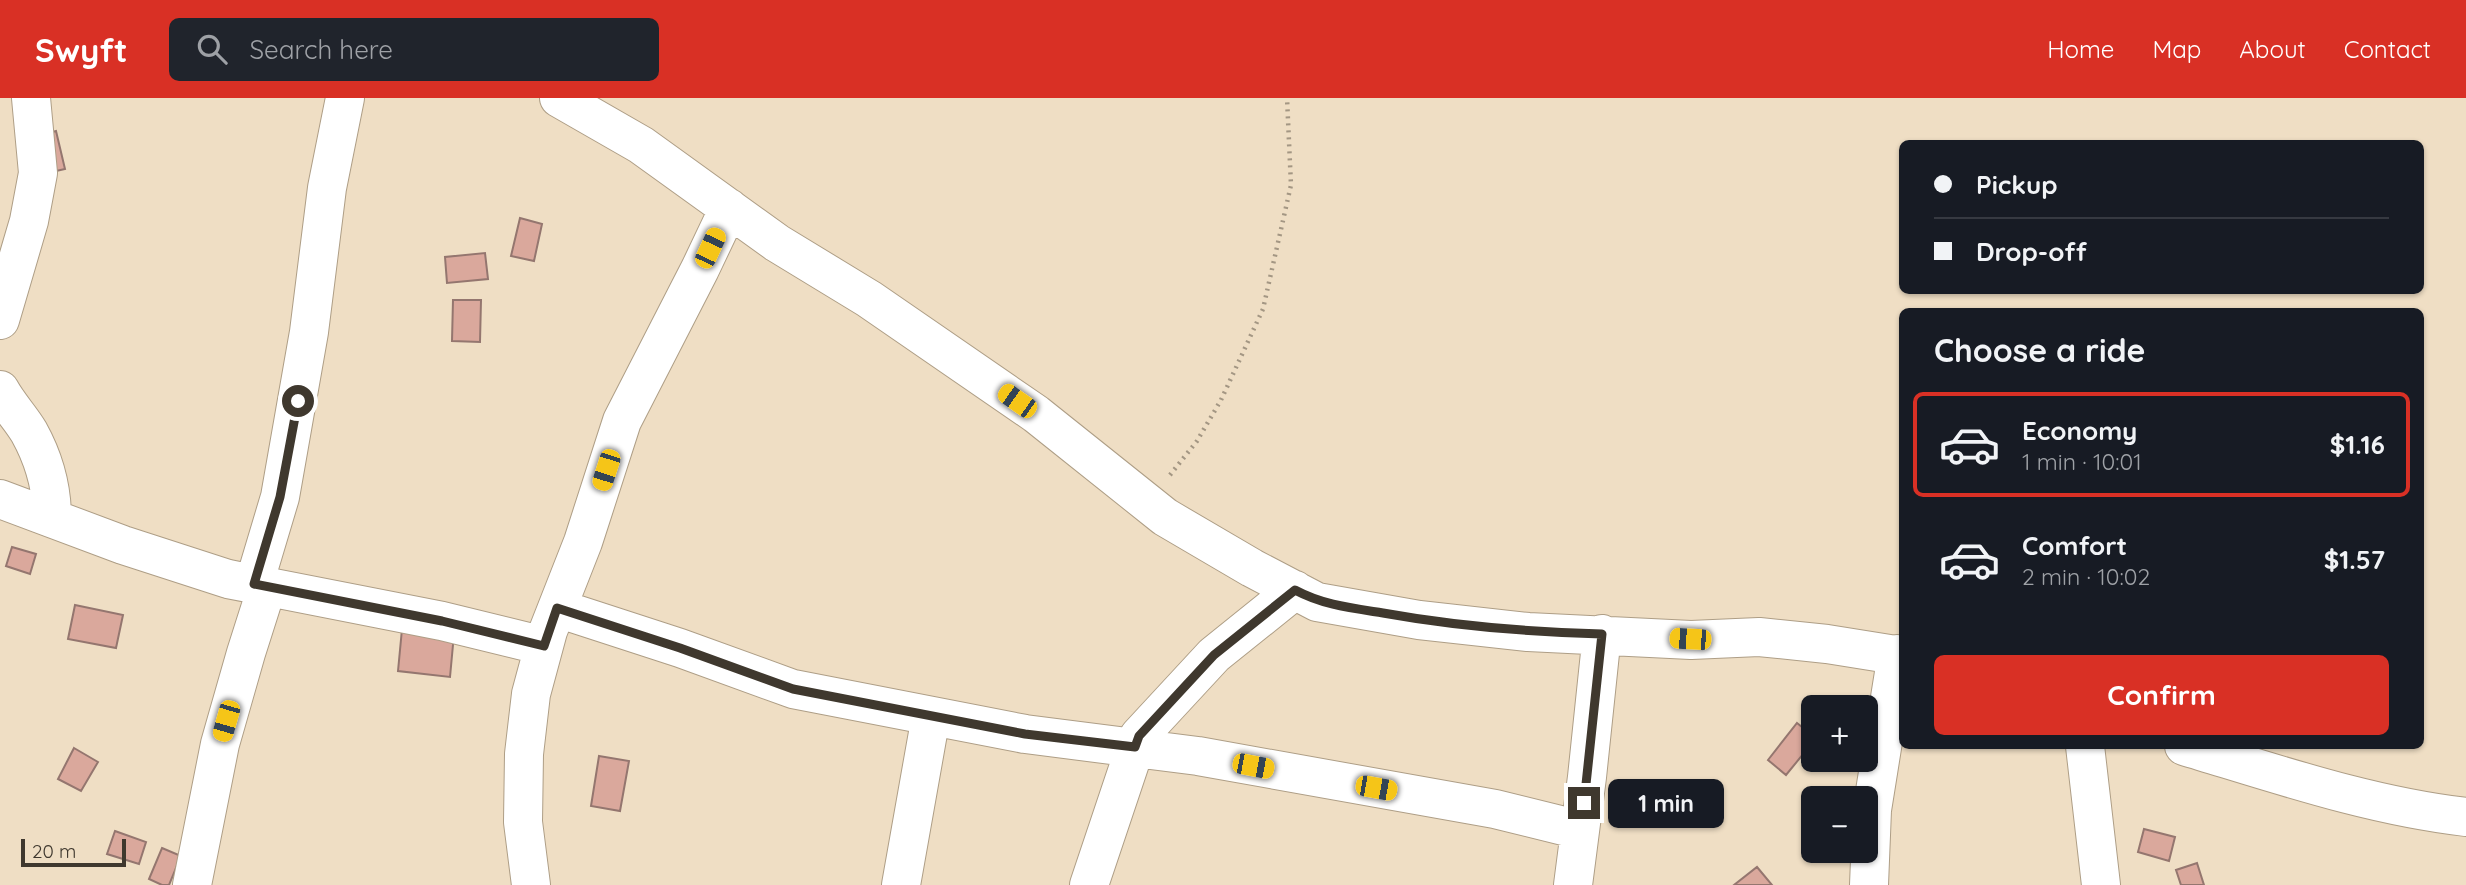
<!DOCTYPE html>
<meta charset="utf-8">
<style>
:root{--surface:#171b24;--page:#20242c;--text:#f1f3f6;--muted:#9ea1a6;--line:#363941;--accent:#d93025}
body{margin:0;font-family:Quicksand,sans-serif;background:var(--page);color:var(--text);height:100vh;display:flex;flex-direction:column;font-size:26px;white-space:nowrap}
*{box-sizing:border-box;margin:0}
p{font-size:23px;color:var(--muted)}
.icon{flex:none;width:38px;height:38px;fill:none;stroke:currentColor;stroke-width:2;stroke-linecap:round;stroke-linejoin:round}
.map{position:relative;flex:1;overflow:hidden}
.sheet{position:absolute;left:1899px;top:210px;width:525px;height:441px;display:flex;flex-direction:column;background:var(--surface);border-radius:10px;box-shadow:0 2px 5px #0004}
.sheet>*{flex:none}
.banner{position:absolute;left:1899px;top:42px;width:525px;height:154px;border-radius:10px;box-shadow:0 2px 5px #0004;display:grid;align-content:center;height:154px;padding:0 35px;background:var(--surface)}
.fabs{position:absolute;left:1801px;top:597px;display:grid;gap:14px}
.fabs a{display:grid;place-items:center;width:77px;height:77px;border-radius:10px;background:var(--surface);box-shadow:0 2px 5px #0004;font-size:35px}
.scale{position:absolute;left:21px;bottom:18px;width:105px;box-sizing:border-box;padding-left:7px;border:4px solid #3f382e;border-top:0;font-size:19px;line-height:24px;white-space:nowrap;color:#3f382e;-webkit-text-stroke:5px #efdec4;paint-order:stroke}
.end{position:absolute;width:32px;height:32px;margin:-16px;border:9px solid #3f382e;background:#fff;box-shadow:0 0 0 4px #fff}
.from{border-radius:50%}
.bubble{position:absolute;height:49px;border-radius:10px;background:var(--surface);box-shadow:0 2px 5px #0004;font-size:23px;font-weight:700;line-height:49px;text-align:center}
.car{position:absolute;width:21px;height:42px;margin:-21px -10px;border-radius:9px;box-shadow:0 0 5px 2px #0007;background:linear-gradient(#f5c518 24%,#345 0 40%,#f5c518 0 76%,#345 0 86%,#f5c518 0)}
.banner b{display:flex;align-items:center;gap:24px;height:66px;font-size:26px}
.banner b+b{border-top:2px solid var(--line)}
.banner i{width:18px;height:18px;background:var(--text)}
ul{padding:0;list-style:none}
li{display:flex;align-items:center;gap:21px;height:105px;margin:0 14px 10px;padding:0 21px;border:4px solid transparent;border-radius:10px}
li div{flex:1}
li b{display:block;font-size:26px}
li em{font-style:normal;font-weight:700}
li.selected{border-color:var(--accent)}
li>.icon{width:63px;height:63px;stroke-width:1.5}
h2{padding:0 35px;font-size:32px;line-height:84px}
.primary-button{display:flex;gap:14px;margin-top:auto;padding:14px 35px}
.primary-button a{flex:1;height:80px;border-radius:10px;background:var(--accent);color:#fff;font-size:28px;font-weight:700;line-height:80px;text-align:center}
header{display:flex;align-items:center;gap:42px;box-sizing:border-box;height:98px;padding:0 35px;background:var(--accent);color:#fff}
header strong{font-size:33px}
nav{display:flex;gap:38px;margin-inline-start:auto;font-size:24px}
.search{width:490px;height:63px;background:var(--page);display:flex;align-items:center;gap:18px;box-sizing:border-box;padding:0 24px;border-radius:10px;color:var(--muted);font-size:26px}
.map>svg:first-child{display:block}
</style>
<header>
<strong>Swyft</strong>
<div class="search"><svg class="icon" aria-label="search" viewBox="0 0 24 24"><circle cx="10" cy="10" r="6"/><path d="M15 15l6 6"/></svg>Search here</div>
<nav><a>Home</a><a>Map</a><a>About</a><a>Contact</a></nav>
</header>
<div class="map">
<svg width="2466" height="787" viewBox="0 0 2466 787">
<rect width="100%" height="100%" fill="#efdec4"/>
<path fill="#daa89c" stroke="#94766f" stroke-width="2" d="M56 33 65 71 47 75 38 38Z
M520 120 542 126 534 163 511 158Z
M485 155 488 181 447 185 445 159Z
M453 202H481L480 244 452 243Z
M12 449 36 456 30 476 6 468Z
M75 507 123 517 116 550 68 541Z
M402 531 454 536 450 579 398 573Z
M1797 625 1813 638V644L1786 677 1768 662Z
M74 650 98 664 81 693 58 681Z
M599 658 629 663 620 713 591 708Z
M2144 731 2175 739 2169 763 2138 754Z
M115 733 146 744 139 766 107 756Z
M162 750 181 758 169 787H162L149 781Z
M2197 765 2204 787H2181L2176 772Z
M1757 769 1772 787H1734Z"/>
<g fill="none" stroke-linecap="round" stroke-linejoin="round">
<defs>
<path id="minor" d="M559 0 641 47 777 145 869 201 1036 316 1165 419 1252 470 1317 504 1419 522 1528 534 1691 542 1759 539 1827 546 1902 558
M0 222 29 123 38 75 31 0
M0 292C8 307 20 319 29 334 44 361 52 389 52 420
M0 401 123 447 228 481 442 523 544 548
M254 486 280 399 309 234 327 90 345 0
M557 510 680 550 793 591 1025 636 1198 658 1495 711 1580 732
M2085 648 2101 787
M2184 648C2277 676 2370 708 2466 719
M192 787 220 646 246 555 267 489
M531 787 523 724 524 656 531 596 548 533 583 444 622 323 700 171 729 110
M901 787 931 618
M1089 787 1139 638 1214 557 1295 492
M1573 787 1587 679 1602 536
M1869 787 1872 712 1897 556"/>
</defs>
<use href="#minor" stroke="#ae9e86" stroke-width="40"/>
<path stroke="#a39683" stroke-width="4.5" stroke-dasharray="2 5" stroke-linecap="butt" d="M1170 377 1197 343 1221 302 1263 211 1291 87 1287 0"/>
<use href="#minor" stroke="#fff" stroke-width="38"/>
</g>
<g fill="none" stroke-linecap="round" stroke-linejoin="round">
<path stroke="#3f382e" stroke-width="9" d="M298 303 280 399 254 486 442 523 544 548 557 510 680 550 793 591 1025 636 1135 649 1139 638 1214 557 1295 492C1323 507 1351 510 1383 515 1455 528 1528 534 1602 536L1584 705"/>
</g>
</svg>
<div class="fabs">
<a>+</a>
<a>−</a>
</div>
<div class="scale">20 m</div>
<i class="end from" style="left:298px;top:303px"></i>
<i class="end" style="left:1584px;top:705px"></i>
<div class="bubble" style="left:1608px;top:681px;width:116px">1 min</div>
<i class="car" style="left:710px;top:150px;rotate:25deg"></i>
<i class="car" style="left:1017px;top:303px;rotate:305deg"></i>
<i class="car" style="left:606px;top:372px;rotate:198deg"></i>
<i class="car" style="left:1690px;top:541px;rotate:273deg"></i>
<i class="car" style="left:226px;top:623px;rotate:196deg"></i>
<i class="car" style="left:1253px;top:668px;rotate:101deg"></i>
<i class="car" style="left:1376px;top:690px;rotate:100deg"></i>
<div class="banner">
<b><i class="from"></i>Pickup</b>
<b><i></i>Drop-off</b>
</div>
<section class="sheet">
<h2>Choose a ride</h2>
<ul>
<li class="selected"><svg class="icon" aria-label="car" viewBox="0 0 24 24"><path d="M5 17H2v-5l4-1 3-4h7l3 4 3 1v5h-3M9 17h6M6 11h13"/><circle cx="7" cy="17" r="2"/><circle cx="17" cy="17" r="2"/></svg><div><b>Economy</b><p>1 min · 10:01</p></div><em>$1.16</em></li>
<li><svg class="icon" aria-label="car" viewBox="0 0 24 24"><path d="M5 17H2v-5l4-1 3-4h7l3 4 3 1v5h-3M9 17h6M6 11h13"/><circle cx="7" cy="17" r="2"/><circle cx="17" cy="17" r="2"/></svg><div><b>Comfort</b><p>2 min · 10:02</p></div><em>$1.57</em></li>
</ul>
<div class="primary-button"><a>Confirm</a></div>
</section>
</div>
